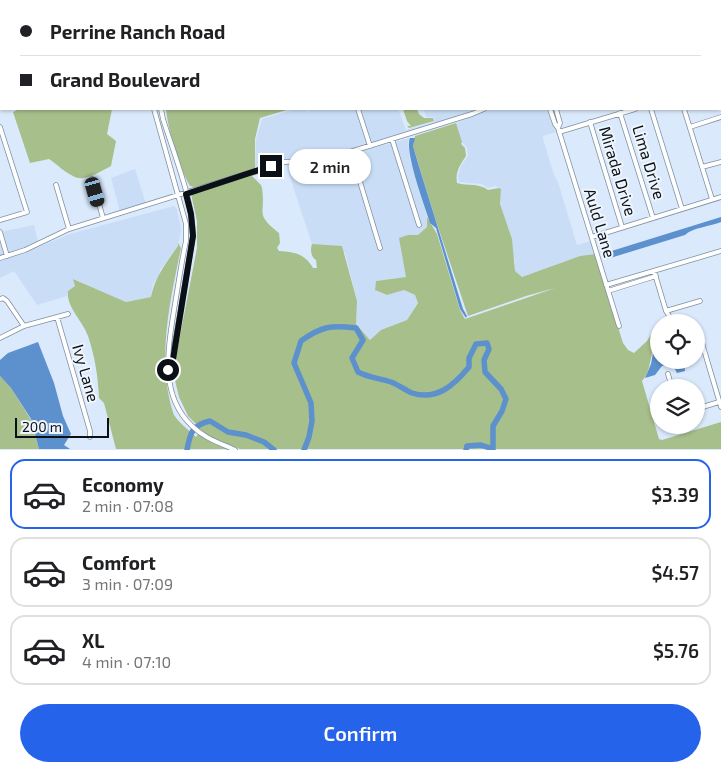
<!DOCTYPE html>
<meta charset="utf-8">
<style>
:root{--surface:#fff;--page:#f6f6f6;--text:#202124;--muted:#757577;--line:#e0e0e0;--accent:#2563eb}
body{margin:0;font-family:"Exo 2",sans-serif;background:var(--page);color:var(--text);height:100vh;display:flex;flex-direction:column;font-size:19px;white-space:nowrap}
*{box-sizing:border-box;margin:0}
p{font-size:16px;color:var(--muted)}
.icon{flex:none;width:28px;height:28px;fill:none;stroke:currentColor;stroke-width:2;stroke-linecap:round;stroke-linejoin:round}
.map{position:relative;height:450px;overflow:hidden}
.drawer{display:flex;flex-direction:column;background:var(--surface);flex:1}
.drawer>*{flex:none}
.top-card{position:absolute;left:0px;top:0px;width:721px;height:110px;box-shadow:0 1px 4px #0004;display:grid;align-content:center;height:110px;padding:0 20px;background:var(--surface)}
.tools{position:absolute;left:650px;top:314px;display:grid;gap:10px}
.tools a{display:grid;place-items:center;width:55px;height:55px;border-radius:50%;background:var(--surface);box-shadow:0 1px 4px #0004;font-size:25px}
.scale{position:absolute;left:15px;bottom:12px;width:94px;box-sizing:border-box;padding-left:5px;border:2px solid #0b1016;border-top:0;font-size:14px;line-height:18px;white-space:nowrap;color:#0b1016;-webkit-text-stroke:4px #eff5fd;paint-order:stroke}
.end{position:absolute;width:22px;height:22px;margin:-11px;border:6px solid #0b1016;background:#fff;box-shadow:0 0 0 2px #fff}
.from{border-radius:50%}
.bubble{position:absolute;height:35px;border-radius:18px;background:var(--surface);box-shadow:0 1px 4px #0004;font-size:16px;font-weight:600;line-height:35px;text-align:center}
.car{position:absolute;width:15px;height:30px;margin:-15px -8px;border-radius:6px;box-shadow:0 0 4px 1px #0007;background:linear-gradient(#222 24%,#8ab4d8 0 40%,#222 0 76%,#8ab4d8 0 86%,#222 0)}
.top-card b{display:flex;align-items:center;gap:18px;height:48px;font-size:19px}
.top-card b+b{border-top:1px solid var(--line)}
.top-card i{width:12px;height:12px;background:var(--text)}
ul{padding:9px 0 0;list-style:none}
li{display:flex;align-items:center;gap:15px;height:70px;margin:0 10px 8px;padding:0 10px;border:2px solid var(--line);border-radius:15px}
li div{flex:1}
li b{display:block;font-size:19px}
li em{font-style:normal;font-weight:600}
li.active{border-color:var(--accent)}
li>.icon{width:45px;height:45px;stroke-width:1.5}
.primary-button{display:flex;gap:10px;margin-top:auto;padding:10px 20px}
.primary-button a{flex:1;height:58px;border-radius:30px;background:var(--accent);color:#fff;font-size:20px;font-weight:600;line-height:58px;text-align:center}
.map>svg:first-child{display:block}
</style>
<div class="map">
<svg width="721" height="450" viewBox="0 0 721 450">
<rect width="100%" height="100%" fill="#dae9fc"/>
<path fill="#c9def6" d="M296 109H304L308 112 309 109H398L406 130 434 122 435 120 433 117H426L424 109H480L324 158 283 160 255 170 256 139 262 119Z
M489 109H548L556 132 543 136V139L554 175 558 182 577 245 591 241 595 254 580 256 522 277 515 271V261L500 204 501 189 495 186 488 188 482 184 459 182 458 176 461 166 468 156 467 148 462 142 456 123Z
M410 138 408 142 410 160 427 217V227L418 235H408L406 277 376 281 375 290 387 295 404 290 415 295 418 302 407 320 381 330 370 340 356 324 357 301 345 253 312 244 286 165 258 174 257 172 284 163 324 161Z
M135 169 146 204 120 212 111 178Z
M174 206 177 209 181 229 178 246 160 270 159 276 153 284 151 297 126 302 74 279 75 286 68 291 67 296 37 305 14 271 0 278V260L26 252 70 234Z
M34 225 38 242 25 249 0 256V232Z"/>
<path fill="#a7bf8a" d="M19 109H112L107 134 116 141 111 166C101 171 84 183 73 176 64 172 57 164 49 159L30 163 13 112Z
M166 109H290L260 118 255 139V170L194 187 190 186C179 167 168 130 166 109Z
M403 109H417L419 114 424 118H433L434 121 409 128 407 126H411L407 121Z
M456 123 462 142 461 144 465 148 466 156C460 165 455 172 457 183 468 186 479 183 488 190L499 188 501 189 500 204 512 239 515 271 522 277 580 256 595 254 623 343 628 350 634 353 647 341 652 333H655L658 344C648 352 653 369 642 381L659 439 662 440 721 422V449H240L207 436 198 430 199 427 188 416 179 397 173 372 197 248V221L191 194 257 172 258 174 252 176 261 185 262 188C266 215 254 213 279 233L280 243 277 248 279 251C295 252 305 254 313 268H317L316 260C311 257 310 250 312 244L342 246 357 301 356 324 370 340 381 330 407 320 418 303 415 295 404 290 387 295 375 290 376 281 406 277 399 238 408 235H418L427 227V217L437 234 460 310 465 319 555 288 526 296 468 316 436 221 413 146 415 136Z
M178 243 181 248C171 296 159 348 169 397 170 402 172 410 174 415 179 423 190 431 196 437L198 434 231 449H116L104 403 99 398C98 376 95 357 88 336 83 321 66 307 68 291L75 286 73 279 126 302 151 297C155 277 166 263 178 246Z
M0 376 11 388 31 420 39 449H0Z"/>
<path fill="#5c91ce" d="M410 138H415L413 146 418 163 463 309 467 316 466 318 460 309 436 228 430 223C425 207 404 151 410 138Z
M721 217V222C711 226 692 228 685 235L607 259 603 256 605 253Z
M38 342 54 383 63 416 71 434 64 445 70 449H39L31 419 11 388 0 376V360L8 353Z
M658 344 659 360H684L685 371 677 373 674 367 667 364 662 366 655 375 645 378 651 364 654 348Z"/>
<g fill="none" stroke-linecap="round" stroke-linejoin="round">
<path stroke="#5c91ce" stroke-width="5.5" d="M187 450C190 433 192 425 210 421L228 432 246 435 264 442 274 450
M304 450 309 437 312 421 311 403 294 363 301 341C322 326 331 325 356 328L363 340 352 358 358 372C370 378 379 378 391 382 399 385 405 390 412 393 437 401 454 385 469 367V358L476 344 487 343 489 349 484 360 485 372 501 389 506 399 502 411 493 426V449L481 445 467 446 466 450"/>
<defs>
<path id="minor" d="M62 0V1
M95 0 96 1
M128 0V1
M389 0V1
M421 0V1
M519 0V1
M24 1 29 0
M226 1 227 0
M540 1 541 0
M0 9 1 8
M0 18 1 22
M720 32 721 31
M0 41 1 40
M720 85H721
M154 109 186 224V241C181 264 178 287 174 310 168 349 159 395 192 426 204 438 220 443 235 450
M161 109 163 119C174 154 193 200 193 236L170 373
M358 109 370 146
M550 109 555 124 558 128 619 326
M556 109 560 123 558 128
M651 109 682 209
M684 109 712 199
M620 113 653 218
M590 122 622 227
M0 127 27 212 0 220
M690 127 721 117
M559 132 635 109
M392 139 419 225
M351 152 380 248
M702 167 721 162
M92 179 103 218
M56 185 69 229
M0 232 7 256
M592 237 721 197
M0 258 25 250 69 229 284 162 324 160 472 114 484 109
M654 271 666 311 673 322
M606 285 721 251
M608 291 656 276
M0 299 3 298 7 301 24 326
M666 311 700 301
M57 317 90 431V437
M696 337 702 343 721 407
M0 338 24 326 68 314
M668 374 672 388
M696 409 719 402"/>
</defs>
<use href="#minor" stroke="#808fa0" stroke-width="5.5"/>
<use href="#minor" stroke="#fff" stroke-width="4"/>
</g>
<g fill="none" stroke-linecap="round" stroke-linejoin="round">
<path stroke="#0b1016" stroke-width="6" d="M168 370 170 378 193 236 191 214 186 194 271 166"/>
</g>
<g text-anchor="middle" stroke-width="4" stroke-linejoin="round" paint-order="stroke">
<g font-size="16" fill="#0b1016" stroke="#eff5fd">
<text transform="translate(649 162) rotate(73)" y="6">Lima Drive</text>
<text transform="translate(618 171) rotate(73)" y="6">Mirada Drive</text>
<text transform="translate(600 223) rotate(73)" y="6">Auld Lane</text>
<text transform="translate(86 373) rotate(74)" y="6">Ivy Lane</text>
</g>
</g>
</svg>
<div class="tools">
<a><svg class="icon" aria-label="locate" viewBox="0 0 24 24"><circle cx="12" cy="12" r="6"/><path d="M12 2v4M12 18v4M2 12h4M18 12h4"/></svg></a>
<a><svg class="icon" aria-label="layers" viewBox="0 0 24 24"><path d="M12 4l9 5-9 5-9-5zM3 14l9 5 9-5"/></svg></a>
</div>
<div class="scale">200 m</div>
<i class="end from" style="left:168px;top:370px"></i>
<i class="end" style="left:271px;top:166px"></i>
<div class="bubble" style="left:289px;top:149px;width:82px">2 min</div>
<i class="car" style="left:95px;top:192px;rotate:164deg"></i>
<div class="top-card">
<b><i class="from"></i>Perrine Ranch Road</b>
<b><i></i>Grand Boulevard</b>
</div>
</div>
<section class="drawer">
<ul>
<li class="active"><svg class="icon" aria-label="car" viewBox="0 0 24 24"><path d="M5 17H2v-5l4-1 3-4h7l3 4 3 1v5h-3M9 17h6M6 11h13"/><circle cx="7" cy="17" r="2"/><circle cx="17" cy="17" r="2"/></svg><div><b>Economy</b><p>2 min · 07:08</p></div><em>$3.39</em></li>
<li><svg class="icon" aria-label="car" viewBox="0 0 24 24"><path d="M5 17H2v-5l4-1 3-4h7l3 4 3 1v5h-3M9 17h6M6 11h13"/><circle cx="7" cy="17" r="2"/><circle cx="17" cy="17" r="2"/></svg><div><b>Comfort</b><p>3 min · 07:09</p></div><em>$4.57</em></li>
<li><svg class="icon" aria-label="car" viewBox="0 0 24 24"><path d="M5 17H2v-5l4-1 3-4h7l3 4 3 1v5h-3M9 17h6M6 11h13"/><circle cx="7" cy="17" r="2"/><circle cx="17" cy="17" r="2"/></svg><div><b>XL</b><p>4 min · 07:10</p></div><em>$5.76</em></li>
</ul>
<div class="primary-button"><a>Confirm</a></div>
</section>
